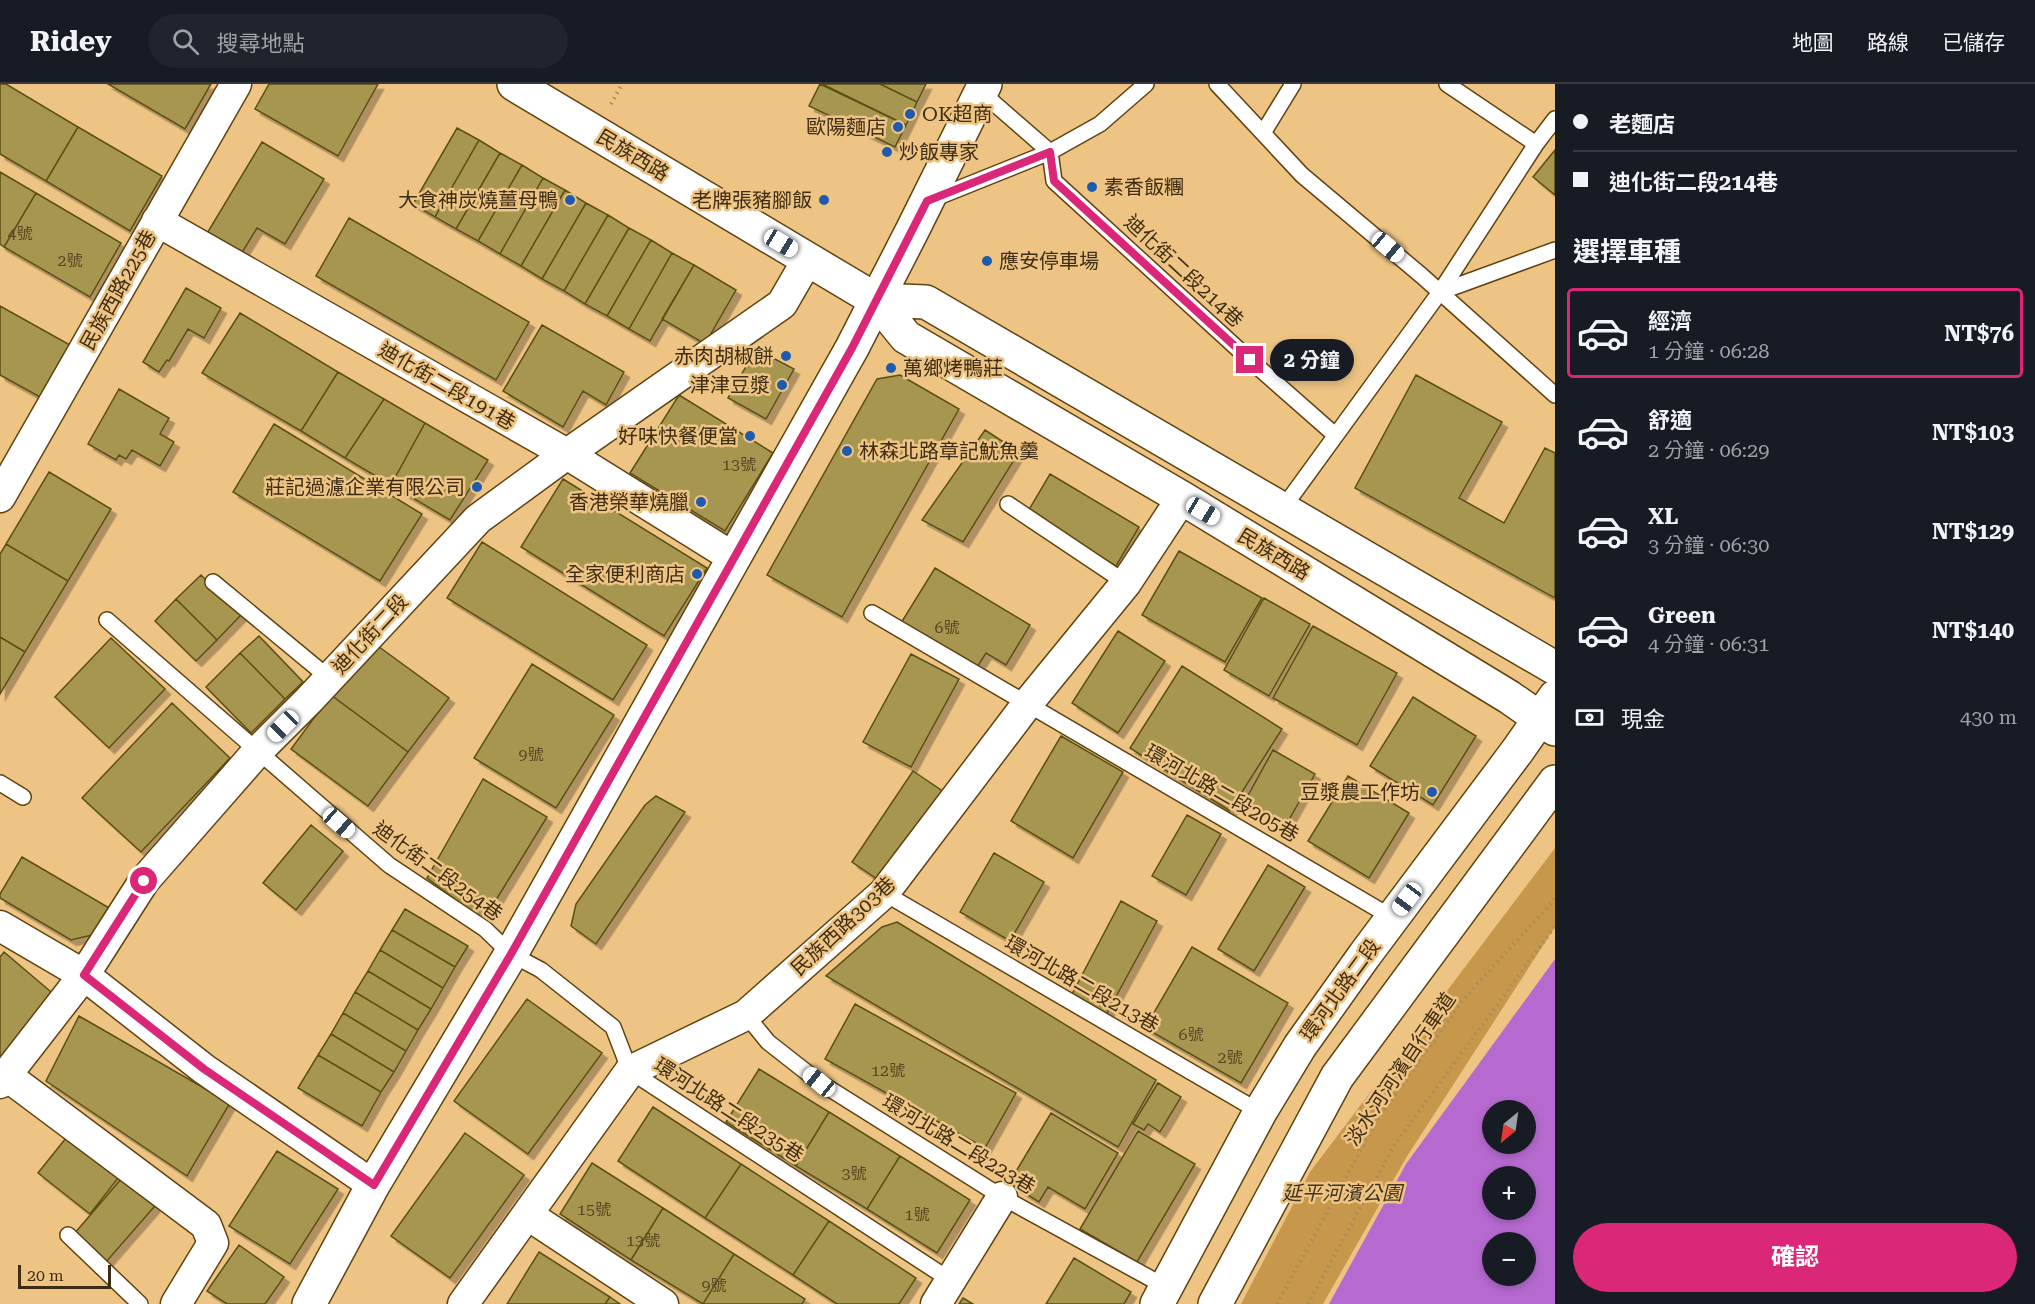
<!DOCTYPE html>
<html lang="zh-TW">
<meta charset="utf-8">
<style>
:root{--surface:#171b24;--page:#20242c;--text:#f1f3f6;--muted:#9ea1a6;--line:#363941;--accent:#db2777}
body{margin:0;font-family:"Roboto Serif","Noto Sans TC",serif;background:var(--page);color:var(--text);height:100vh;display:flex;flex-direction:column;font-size:22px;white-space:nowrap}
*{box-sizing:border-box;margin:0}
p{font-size:20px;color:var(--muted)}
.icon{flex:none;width:33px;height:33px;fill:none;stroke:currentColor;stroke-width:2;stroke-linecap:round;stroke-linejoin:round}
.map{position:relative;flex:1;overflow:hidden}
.drawer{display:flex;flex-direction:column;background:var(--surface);width:480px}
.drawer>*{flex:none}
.top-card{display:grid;align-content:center;height:132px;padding:0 18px;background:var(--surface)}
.needle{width:39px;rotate:209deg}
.tools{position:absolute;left:1482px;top:1016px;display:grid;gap:12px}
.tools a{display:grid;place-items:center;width:54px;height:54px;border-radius:50%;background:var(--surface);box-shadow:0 3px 9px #0003;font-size:30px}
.scale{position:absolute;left:18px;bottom:15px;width:93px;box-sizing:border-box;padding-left:6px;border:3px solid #3e2d13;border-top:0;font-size:16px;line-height:21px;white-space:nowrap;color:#3e2d13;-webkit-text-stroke:4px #eec484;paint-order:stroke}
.end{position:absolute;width:27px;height:27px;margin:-14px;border:8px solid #db2777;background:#fff;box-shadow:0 0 0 3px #fff}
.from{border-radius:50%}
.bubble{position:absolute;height:42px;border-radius:21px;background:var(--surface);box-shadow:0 3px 9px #0003;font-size:20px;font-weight:700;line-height:42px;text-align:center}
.car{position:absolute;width:18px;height:36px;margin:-18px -9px;border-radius:8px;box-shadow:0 0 4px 2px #0007;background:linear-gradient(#fff 24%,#345 0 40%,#fff 0 76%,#345 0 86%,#fff 0)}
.top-card b{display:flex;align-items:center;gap:21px;height:57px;font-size:22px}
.top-card b+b{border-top:2px solid var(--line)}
.top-card i{width:15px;height:15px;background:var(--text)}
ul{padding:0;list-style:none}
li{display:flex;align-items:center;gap:18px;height:90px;margin:0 12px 9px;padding:0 6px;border:3px solid transparent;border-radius:6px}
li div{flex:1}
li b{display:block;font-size:22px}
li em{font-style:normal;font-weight:700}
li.selected{border-color:var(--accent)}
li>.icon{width:54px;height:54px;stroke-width:1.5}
h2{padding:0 18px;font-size:27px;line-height:72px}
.pay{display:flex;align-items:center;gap:15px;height:66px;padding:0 18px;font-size:22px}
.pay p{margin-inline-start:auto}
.primary-button{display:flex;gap:12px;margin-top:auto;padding:12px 18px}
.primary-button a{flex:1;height:69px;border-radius:36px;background:var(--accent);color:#fff;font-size:24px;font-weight:700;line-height:69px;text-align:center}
header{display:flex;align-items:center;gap:36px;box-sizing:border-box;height:84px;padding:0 30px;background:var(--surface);border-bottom:2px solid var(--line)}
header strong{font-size:28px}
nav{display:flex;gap:33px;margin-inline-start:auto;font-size:21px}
.search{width:420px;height:54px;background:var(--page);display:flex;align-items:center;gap:15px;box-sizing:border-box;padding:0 21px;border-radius:33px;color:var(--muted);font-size:22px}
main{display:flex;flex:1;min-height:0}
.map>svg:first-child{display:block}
</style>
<header>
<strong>Ridey</strong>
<div class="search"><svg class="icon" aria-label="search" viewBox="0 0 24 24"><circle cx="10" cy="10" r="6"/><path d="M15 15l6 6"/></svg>搜尋地點</div>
<nav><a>地圖</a><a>路線</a><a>已儲存</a></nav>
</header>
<main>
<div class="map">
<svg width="1555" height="1220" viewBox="0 0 1555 1220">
<defs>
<filter id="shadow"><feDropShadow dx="5.5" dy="5.5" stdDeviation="0" flood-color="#0004"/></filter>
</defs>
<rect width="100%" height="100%" fill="#eec484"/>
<path fill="#c7984c" d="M1555 764V843L1406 1074 1323 1220H1241L1310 1088Z"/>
<path fill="#b66ad0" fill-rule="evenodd" d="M1555 875V1220H1329L1406 1080ZM1492 1026H1526V1059H1492ZM1492 1092H1526V1125H1492ZM1492 1158H1526V1191H1492Z"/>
<path fill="#a6964f" stroke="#5b4f17" stroke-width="1.5" filter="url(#shadow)" d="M0 0H6L78 43 46 97 0 70Z
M108 0H211L185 45Z
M269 0H378L338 72 255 25Z
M820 0 906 41 895 63 809 22Z
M822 0H880L917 18 906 41Z
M880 0H926L917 18Z
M78 43 162 92 130 147 46 97Z
M457 44 479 56 435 133 413 120Z
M479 56 500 69 456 145 435 133Z
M262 58 324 95 285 160 257 144 240 172 206 151Z
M1555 66V111L1533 93Z
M500 69 522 81 478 157 456 145Z
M522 81 543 94 500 170 478 157Z
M0 88 36 109 4 163 0 160Z
M543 94 565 106 521 182 500 170Z
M565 106 586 119 542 195 521 182Z
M36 109 121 159 90 213 4 163Z
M586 119 608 131 564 207 542 195Z
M608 131 629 144 585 220 564 207Z
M349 134 529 238 496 296 316 192Z
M629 144 651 156 607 232 585 220Z
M651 156 672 169 629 245 607 232Z
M672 169 694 181 650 257 629 245Z
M694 181 736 206 705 260 662 235Z
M186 204 221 224 204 254 188 245 169 277 167 276 159 288 143 278Z
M0 222 70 261 40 313 0 291Z
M240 229 338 288 301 347 202 289Z
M542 241 624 288 606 321 583 307 563 343 503 307Z
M756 265 794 285 766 335 728 314Z
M338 288 384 315 345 374 301 347Z
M900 291 959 325 842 533 767 491 877 295Z
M1416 291 1502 338 1459 414 1504 439 1545 364 1555 369V514L1355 404Z
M119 305 169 334 160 350 174 358 160 382 132 366 126 375 119 371 116 376 88 360Z
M679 311 773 369 725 447 630 389Z
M384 315 425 339 391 401 345 374Z
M425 339 488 376 450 436 391 401Z
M274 340 422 430 380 497 233 408Z
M985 346 1019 368 963 458 922 436Z
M49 388 111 425 68 497 6 460Z
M1050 390 1139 443 1116 482 1027 429Z
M563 395 707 484 664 552 521 463Z
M482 458 647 561 613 616 447 514Z
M6 460 68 497 25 568 0 553V470Z
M1179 467 1262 514 1225 578 1142 531Z
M935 484 1030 541 1006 581 986 569 976 585 901 539Z
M201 491 241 531 217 556 176 515Z
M1264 514 1310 540 1269 612 1224 586Z
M176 515 217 556 196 577 155 537Z
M1313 542 1397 589 1357 661 1273 614Z
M1118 547 1165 577 1118 649 1072 619Z
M259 552 303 598 285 615 240 569Z
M0 553 25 568 0 610Z
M111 554 165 605 109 664 55 613Z
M371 557 449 614 408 668 331 611Z
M240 569 285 615 251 649 206 603Z
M911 570 959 595 911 683 863 658Z
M532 580 614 631 556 724 474 674Z
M1182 582 1282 645 1230 727 1130 664Z
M331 611 408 668 368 722 291 665Z
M1413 613 1476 652 1433 721 1370 682Z
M172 619 230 674 141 768 82 714Z
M1061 652 1123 688 1073 774 1011 737Z
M1273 666 1315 690 1286 741 1245 717Z
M913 687 944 708 883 799 852 778Z
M1348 692 1409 729 1369 794 1308 757Z
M483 695 547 733 493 821 472 828 427 794Z
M656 712 685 728 596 860 571 842 576 820 645 721Z
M1187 731 1221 750 1186 811 1152 792Z
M311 741 343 767 296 826 263 799Z
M994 769 1044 798 1010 857 960 828Z
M22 773 111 825 96 850 71 856 0 814V810Z
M1268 781 1305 803 1254 887 1218 865Z
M1121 817 1157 837 1106 931 1071 912Z
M405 825 468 862 455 883 392 846Z
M897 838 1156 996 1118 1063 826 892 882 843Z
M392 846 455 883 443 904 380 866Z
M1192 863 1288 919 1241 999 1145 944Z
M380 866 443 904 431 925 368 887Z
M4 868 57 913 0 979V873Z
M368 887 431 925 418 946 355 908Z
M355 908 418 946 406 967 343 929Z
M527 915 602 969 528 1070 454 1017Z
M855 920 1016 1009 985 1064 825 975Z
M343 929 406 967 394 988 331 950Z
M79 932 230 1019 187 1092 46 997Z
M331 950 394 988 381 1008 318 971Z
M318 971 381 1008 362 1042 298 1004Z
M759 985 829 1028 796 1082 726 1038Z
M1158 999 1181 1013 1160 1048 1148 1040 1144 1046 1133 1040Z
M653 1023 741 1080 705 1134 618 1077Z
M829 1028 900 1072 867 1125 796 1082Z
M1051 1029 1118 1069 1085 1125 1048 1103 1039 1118 1009 1099Z
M1138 1047 1195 1080 1137 1178 1080 1145Z
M70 1049 122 1089 90 1130 38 1089Z
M465 1049 524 1091 450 1194 391 1152Z
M277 1067 338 1105 290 1180 229 1142Z
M900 1072 970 1116 937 1169 867 1125Z
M592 1079 663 1124 631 1176 560 1130Z
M741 1080 829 1137 793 1191 705 1134Z
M128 1087 161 1115 106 1178 74 1150Z
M663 1124 734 1170 703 1220 631 1176Z
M829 1137 916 1194 899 1220H837L793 1191Z
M239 1161 284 1193 265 1220H227L207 1207Z
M539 1168 610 1213 605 1220H507Z
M734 1170 805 1215 802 1220H703Z
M1074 1174 1131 1208 1124 1220H1046Z
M610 1213 620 1220H605Z
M963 1214 973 1220H959Z"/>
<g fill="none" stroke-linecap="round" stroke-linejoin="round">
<defs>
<path id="service" d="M1217 0 1302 91 1422 192 1555 311
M1447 0 1536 60
M980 7 1050 68 1054 97 1250 276 1335 351
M1263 49 1293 0
M933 115 1050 68 1100 40 1146 0
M1440 208 1555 166
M1008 420 1126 499
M1283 424 1440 208 1536 60 1555 35
M213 498 329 594
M872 529 1393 834
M107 536 389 781 485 845 511 870 541 886 613 943 630 987 950 1196
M0 699 23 713
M884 809 1260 1028
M746 931 768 958 819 998 1002 1113 1166 1203
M68 1151 140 1220"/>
<path id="minor" d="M157 137 567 370 734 474
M0 413 236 0
M0 842 84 891 204 985 373 1101
M7 992 206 1141 213 1159 176 1220
M0 999 84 891 144 797 257 668 309 616 478 435 567 370 782 220 808 175
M528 1131 663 1220
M463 1220 630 987 746 931 884 809 1028 619 1126 499 1182 414
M936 1220 1002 1113"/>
<path id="tertiary" d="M514 0 876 216 906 253 1182 414 1509 613 1555 645
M876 216 926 218 1555 584
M309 1220 373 1101 511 870 852 264 912 147 985 0"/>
<path id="secondary" d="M1157 1220 1260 1028 1300 962 1364 872 1518 666 1555 613
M1215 1220 1337 993 1555 698"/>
</defs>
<use href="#service" stroke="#604310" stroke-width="18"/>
<use href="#minor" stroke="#604310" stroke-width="33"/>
<use href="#tertiary" stroke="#604310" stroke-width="36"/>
<use href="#secondary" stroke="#604310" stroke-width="36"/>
<path stroke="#aa8a58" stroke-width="4" stroke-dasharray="1.5 4.5" stroke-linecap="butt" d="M611 20 622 0
M1277 1220 1376 1038 1463 916 1555 815
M1308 1220 1395 1060 1555 842"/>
<use href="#service" stroke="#fff" stroke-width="15"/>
<use href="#minor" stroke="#fff" stroke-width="30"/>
<use href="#tertiary" stroke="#fff" stroke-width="33"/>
<use href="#secondary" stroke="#fff" stroke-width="33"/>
</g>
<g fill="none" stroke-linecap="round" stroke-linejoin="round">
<path stroke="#db2777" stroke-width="8" d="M144 797 84 891 204 985 374 1101 511 870 734 474 852 264 927 117 1050 68 1054 97 1250 276"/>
</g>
<g fill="#1e5bac" stroke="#eec484" stroke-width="2">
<circle cx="910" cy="30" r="6"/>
<circle cx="898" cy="43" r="6"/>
<circle cx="887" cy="68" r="6"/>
<circle cx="1092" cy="103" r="6"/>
<circle cx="570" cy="116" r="6"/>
<circle cx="824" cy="116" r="6"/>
<circle cx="987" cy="177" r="6"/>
<circle cx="786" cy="272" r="6"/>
<circle cx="891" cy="284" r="6"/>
<circle cx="782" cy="301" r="6"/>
<circle cx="750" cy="352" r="6"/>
<circle cx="847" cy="367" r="6"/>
<circle cx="477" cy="403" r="6"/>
<circle cx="701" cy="418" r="6"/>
<circle cx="697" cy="490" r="6"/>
<circle cx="1432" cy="708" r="6"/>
</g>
<g text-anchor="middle" stroke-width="5" stroke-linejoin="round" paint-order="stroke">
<g font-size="16" fill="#584722">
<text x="20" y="155">4號</text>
<text x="70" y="182">2號</text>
<text x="739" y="386">13號</text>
<text x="947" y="549">6號</text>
<text x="531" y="676">9號</text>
<text x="1191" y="956">6號</text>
<text x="1230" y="979">2號</text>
<text x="888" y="992">12號</text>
<text x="854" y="1095">3號</text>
<text x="594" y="1131">15號</text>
<text x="917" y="1136">1號</text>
<text x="643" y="1162">13號</text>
<text x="714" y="1207">9號</text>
</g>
<g font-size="20" fill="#3e2d13" stroke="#eec484" text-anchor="end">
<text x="922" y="37" text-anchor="start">OK超商</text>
<text x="886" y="50">歐陽麵店</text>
<text x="899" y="75" text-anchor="start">炒飯專家</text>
<text x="1104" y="110" text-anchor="start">素香飯糰</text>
<text x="558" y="123">大食神炭燒薑母鴨</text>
<text x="812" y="123">老牌張豬腳飯</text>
<text x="999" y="184" text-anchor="start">應安停車場</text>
<text x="774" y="279">赤肉胡椒餅</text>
<text x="903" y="291" text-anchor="start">萬鄉烤鴨莊</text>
<text x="770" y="308">津津豆漿</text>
<text x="738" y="359">好味快餐便當</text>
<text x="859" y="374" text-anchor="start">林森北路章記魷魚羹</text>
<text x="465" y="410">莊記過濾企業有限公司</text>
<text x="689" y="425">香港榮華燒臘</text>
<text x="685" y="497">全家便利商店</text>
<text x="1420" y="715">豆漿農工作坊</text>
</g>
<g font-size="20" fill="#3e2d13" stroke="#eec484">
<text transform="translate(633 71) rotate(31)" y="7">民族西路</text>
<text transform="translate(1184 187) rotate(43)" y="7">迪化街二段214巷</text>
<text transform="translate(118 206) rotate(-61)" y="7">民族西路225巷</text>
<text transform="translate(447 302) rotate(30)" y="7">迪化街二段191巷</text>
<text transform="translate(1274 470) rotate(31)" y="7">民族西路</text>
<text transform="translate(370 550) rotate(-47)" y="7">迪化街二段</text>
<text transform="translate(1222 709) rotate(30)" y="7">環河北路二段205巷</text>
<text transform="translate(438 787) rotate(36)" y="7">迪化街二段254巷</text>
<text transform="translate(843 842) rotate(-43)" y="7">民族西路303巷</text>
<text transform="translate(1082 900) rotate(30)" y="7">環河北路二段213巷</text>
<text transform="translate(1340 906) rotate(-54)" y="7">環河北路二段</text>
<text transform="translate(1400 985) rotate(-56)" y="7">淡水河河濱自行車道</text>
<text transform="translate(729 1026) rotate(33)" y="7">環河北路二段235巷</text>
<text transform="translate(959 1060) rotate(31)" y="7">環河北路二段223巷</text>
</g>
<g font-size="20" font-style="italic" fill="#41331e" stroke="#eec484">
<text x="1342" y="1116">延平河濱公園</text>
</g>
</g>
</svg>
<div class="tools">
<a><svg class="needle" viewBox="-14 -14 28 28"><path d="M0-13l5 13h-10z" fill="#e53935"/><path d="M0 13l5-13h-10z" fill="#9ea1a6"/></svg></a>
<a>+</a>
<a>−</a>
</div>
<div class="scale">20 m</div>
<i class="end from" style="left:144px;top:797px"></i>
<i class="end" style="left:1250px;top:276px"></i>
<div class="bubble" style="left:1270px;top:255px;width:84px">2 分鐘</div>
<i class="car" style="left:781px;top:159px;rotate:121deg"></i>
<i class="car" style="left:1388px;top:163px;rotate:130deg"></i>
<i class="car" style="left:1203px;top:427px;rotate:121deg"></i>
<i class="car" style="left:283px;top:642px;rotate:225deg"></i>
<i class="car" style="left:339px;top:739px;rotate:131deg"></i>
<i class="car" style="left:1407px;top:815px;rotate:217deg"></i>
<i class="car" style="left:819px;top:998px;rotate:309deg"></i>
</div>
<section class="drawer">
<div class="top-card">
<b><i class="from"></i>老麵店</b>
<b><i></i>迪化街二段214巷</b>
</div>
<h2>選擇車種</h2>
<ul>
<li class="selected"><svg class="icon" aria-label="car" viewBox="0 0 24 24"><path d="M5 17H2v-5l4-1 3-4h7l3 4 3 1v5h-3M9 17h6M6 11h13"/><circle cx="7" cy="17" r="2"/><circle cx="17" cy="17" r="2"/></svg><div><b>經濟</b><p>1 分鐘 · 06:28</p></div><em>NT$76</em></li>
<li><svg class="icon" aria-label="car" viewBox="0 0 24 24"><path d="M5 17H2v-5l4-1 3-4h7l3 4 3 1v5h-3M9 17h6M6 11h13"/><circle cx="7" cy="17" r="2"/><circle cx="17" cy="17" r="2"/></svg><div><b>舒適</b><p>2 分鐘 · 06:29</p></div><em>NT$103</em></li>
<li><svg class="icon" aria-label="car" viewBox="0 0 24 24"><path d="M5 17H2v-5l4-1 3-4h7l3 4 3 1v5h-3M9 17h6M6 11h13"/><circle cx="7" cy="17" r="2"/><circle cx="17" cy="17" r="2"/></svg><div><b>XL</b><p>3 分鐘 · 06:30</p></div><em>NT$129</em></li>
<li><svg class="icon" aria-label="car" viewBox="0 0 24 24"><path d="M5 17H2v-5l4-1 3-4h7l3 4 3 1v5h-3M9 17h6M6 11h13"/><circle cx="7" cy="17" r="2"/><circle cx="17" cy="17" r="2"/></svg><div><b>Green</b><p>4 分鐘 · 06:31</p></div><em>NT$140</em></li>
</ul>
<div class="pay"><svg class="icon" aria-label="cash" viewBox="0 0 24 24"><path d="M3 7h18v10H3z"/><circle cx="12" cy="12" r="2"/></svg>現金<p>430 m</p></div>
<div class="primary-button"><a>確認</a></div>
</section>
</main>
